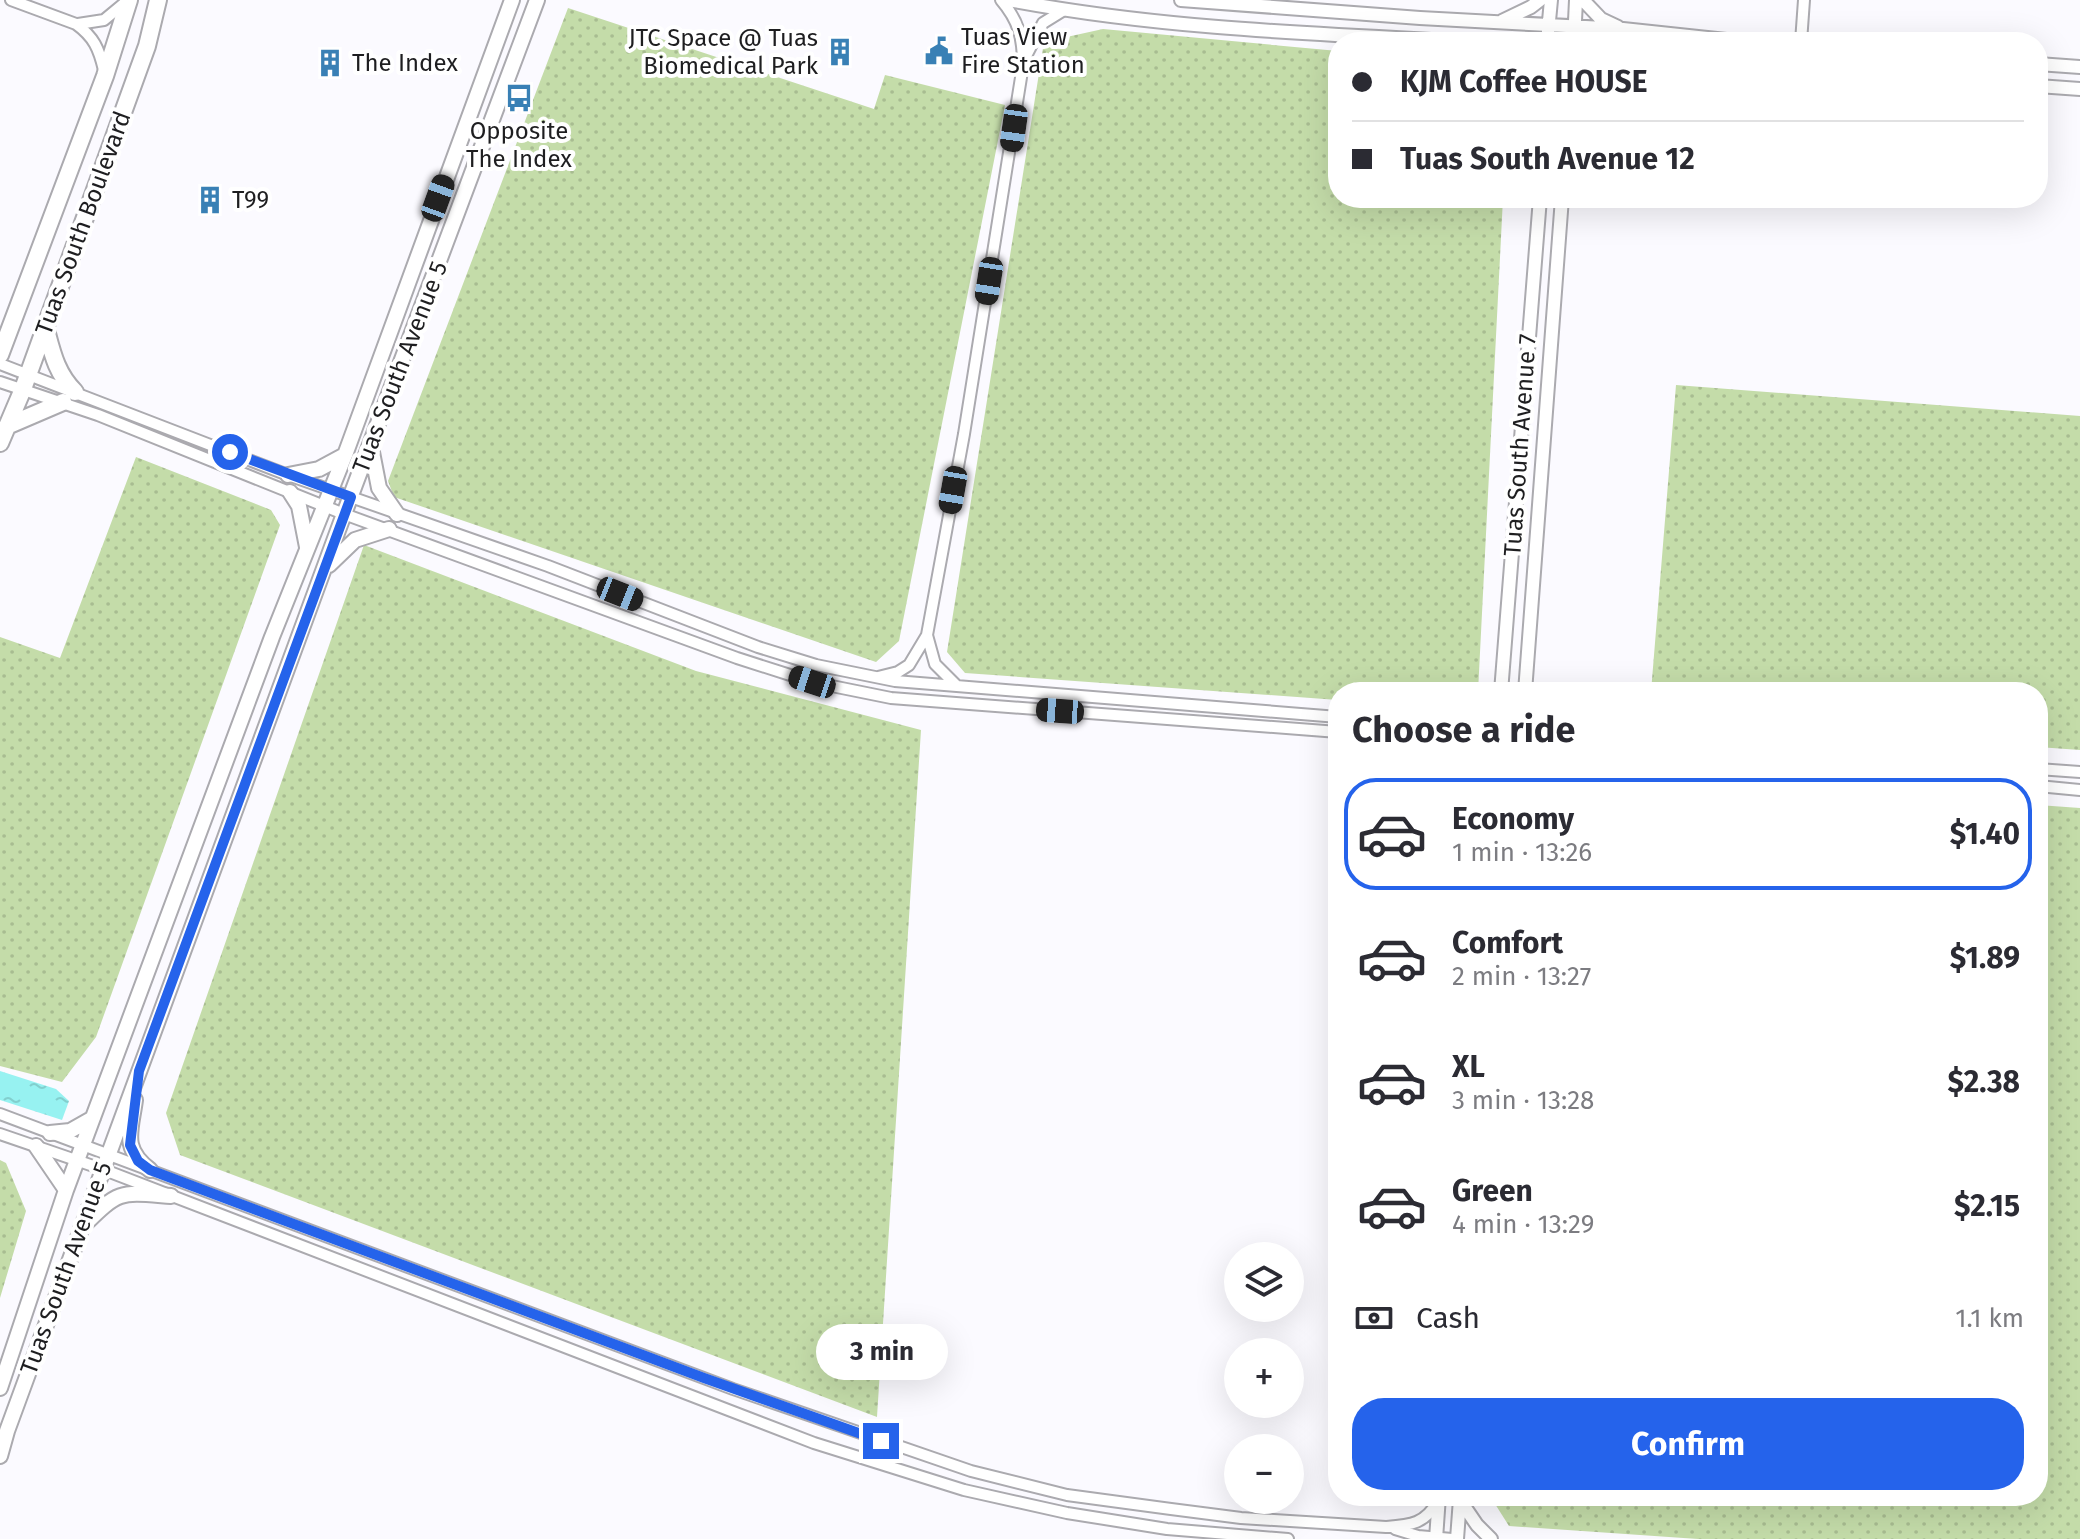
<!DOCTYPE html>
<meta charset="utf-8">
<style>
:root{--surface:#fff;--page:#f2f2f3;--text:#2b2b33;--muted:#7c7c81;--line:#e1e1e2;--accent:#2563eb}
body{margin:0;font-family:"Fira Sans",sans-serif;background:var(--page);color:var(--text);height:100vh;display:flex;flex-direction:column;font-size:30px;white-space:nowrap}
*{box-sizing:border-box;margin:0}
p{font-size:26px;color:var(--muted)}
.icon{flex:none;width:44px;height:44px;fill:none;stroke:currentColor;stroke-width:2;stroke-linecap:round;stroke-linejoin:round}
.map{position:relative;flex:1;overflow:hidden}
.details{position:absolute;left:1328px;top:682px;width:720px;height:824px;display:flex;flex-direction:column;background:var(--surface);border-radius:32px;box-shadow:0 8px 32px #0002}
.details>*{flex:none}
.guide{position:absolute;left:1328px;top:32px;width:720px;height:176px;border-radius:32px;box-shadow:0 8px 32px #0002;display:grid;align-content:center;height:176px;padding:0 24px;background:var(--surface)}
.tools{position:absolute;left:1224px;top:1242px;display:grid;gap:16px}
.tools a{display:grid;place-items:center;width:80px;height:80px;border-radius:50%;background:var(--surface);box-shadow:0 8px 32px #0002;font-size:40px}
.end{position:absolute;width:36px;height:36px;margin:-18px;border:10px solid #2563eb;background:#fff;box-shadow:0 0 0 4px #fff}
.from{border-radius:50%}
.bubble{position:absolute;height:56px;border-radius:28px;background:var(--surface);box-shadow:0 8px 32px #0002;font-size:26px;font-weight:700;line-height:56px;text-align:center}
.car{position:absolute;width:24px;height:48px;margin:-24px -12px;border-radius:10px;box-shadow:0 0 6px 2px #0007;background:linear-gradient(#222 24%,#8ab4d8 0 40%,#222 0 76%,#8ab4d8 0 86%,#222 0)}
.guide b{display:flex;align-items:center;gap:28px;height:76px;font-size:30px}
.guide b+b{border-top:2px solid var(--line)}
.guide i{width:20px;height:20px;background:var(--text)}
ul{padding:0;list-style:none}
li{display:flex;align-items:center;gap:24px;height:112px;margin:0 16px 12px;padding:0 8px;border:4px solid transparent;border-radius:32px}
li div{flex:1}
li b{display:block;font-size:30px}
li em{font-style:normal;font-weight:700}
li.selected{border-color:var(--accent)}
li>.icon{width:72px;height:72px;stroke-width:1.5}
h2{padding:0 24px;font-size:36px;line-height:96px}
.pay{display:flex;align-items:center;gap:20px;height:88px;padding:0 24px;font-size:30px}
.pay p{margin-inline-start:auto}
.button{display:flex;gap:16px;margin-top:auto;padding:16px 24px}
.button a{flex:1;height:92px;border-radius:32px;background:var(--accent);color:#fff;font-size:32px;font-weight:700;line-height:92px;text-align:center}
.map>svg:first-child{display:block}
</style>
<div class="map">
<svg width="2080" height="1539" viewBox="0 0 2080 1539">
<defs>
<pattern id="grass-dots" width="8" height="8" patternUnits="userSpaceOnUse" patternTransform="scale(2)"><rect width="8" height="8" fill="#c4dca9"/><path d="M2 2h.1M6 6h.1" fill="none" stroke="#a8bc91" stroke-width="1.8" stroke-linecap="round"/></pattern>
<pattern id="water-ripples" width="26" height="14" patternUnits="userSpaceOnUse" patternTransform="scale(2)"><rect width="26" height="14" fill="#97f2f1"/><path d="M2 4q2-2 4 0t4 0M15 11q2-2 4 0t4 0" fill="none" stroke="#82cfce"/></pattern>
</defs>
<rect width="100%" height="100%" fill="#fbfaff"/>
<path fill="url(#grass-dots)" d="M568 8 874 109 885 75 1005 105 899 641 876 662 394 497 388 481Z
M1103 29 1338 51V198H1503L1478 692H1338V700L965 673 947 652 1043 48 1053 40Z
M1676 385 2080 416V750L2038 747V692H1651Z
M136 457 271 510 280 525 96 1037 62 1082 0 1066V637L60 658Z
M364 545 696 671 921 730 877 1417 180 1155 166 1113Z
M2038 805 2080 808V1539H1698L1509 1526 1490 1496H2038Z
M0 1160 6 1163 26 1211 0 1298Z"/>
<path fill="url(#water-ripples)" d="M0 1071 56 1089 69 1101 62 1120 0 1100Z"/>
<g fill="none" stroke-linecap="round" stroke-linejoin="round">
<defs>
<path id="minor" d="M11 0 76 24C94 37 99 49 104 70
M78 24 104 20 127 1
M1801 42 1804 0
M1026 56 1043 23 1064 10
M0 364 288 475 548 566 758 647 816 665 895 681 1338 717
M0 382 98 415 344 514 737 658 812 682 891 698 1338 732
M927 635 935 664 956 685
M878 677 898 672 909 665 927 635 964 434 1023 65C1023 38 1019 21 1001 0
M2038 769 2080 772
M2038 786 2080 790
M0 1114 733 1389 971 1471 1067 1495 1171 1509 1241 1518 1386 1527C1411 1525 1425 1524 1438 1501
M0 1134 102 1169 814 1443 964 1490 1067 1513 1167 1529 1288 1539
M1395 1529 1418 1536 1452 1539"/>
<path id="tertiary" d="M1009 0C1162 29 1319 34 1475 42
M1181 0 1420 18 1623 29 1745 42
M1583 0 1601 19 1618 27
M1502 21 1531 7 1540 0
M1547 42 1551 0
M1574 42 1576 0
M2038 64 2080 67
M2038 86 2080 89
M1501 692 1540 198
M1525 692 1562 198
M1460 1500 1477 1525 1491 1539
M1436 1539 1439 1496
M1457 1539 1460 1499"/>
<path id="secondary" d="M371 447 379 488 397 514
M288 475 319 469 345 455
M290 492 299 506 307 547
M329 565 355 540 389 529
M135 1100C131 1131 121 1148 150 1170
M50 1133 70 1131 93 1118
M36 1146 66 1190
M84 1225C120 1189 121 1192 171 1196
M0 1388 66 1190 272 637 345 455 512 0
M0 1456 7 1431 344 514 537 0"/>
<path id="primary" d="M45 326C52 352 56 373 75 392
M0 355 105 76 129 0
M7 426 63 402
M0 443 23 389 147 46 158 0"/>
</defs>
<use href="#minor" stroke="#abaaaf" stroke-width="14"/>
<use href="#tertiary" stroke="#abaaaf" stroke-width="16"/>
<use href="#secondary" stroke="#abaaaf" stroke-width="18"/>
<use href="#primary" stroke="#abaaaf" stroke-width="20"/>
<use href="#minor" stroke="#fff" stroke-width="10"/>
<use href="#tertiary" stroke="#fff" stroke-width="12"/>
<use href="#secondary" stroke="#fff" stroke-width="14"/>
<use href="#primary" stroke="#fff" stroke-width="16"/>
</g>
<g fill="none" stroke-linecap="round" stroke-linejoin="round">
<path stroke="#2563eb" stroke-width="10" d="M230 452 351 497 139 1071 130 1145 138 1161 150 1170 704 1378 881 1441"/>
</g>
<defs>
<symbol id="civic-bare" viewBox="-9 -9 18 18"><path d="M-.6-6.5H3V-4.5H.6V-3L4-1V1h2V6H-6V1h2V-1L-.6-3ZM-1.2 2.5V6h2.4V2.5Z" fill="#3980b5" stroke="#fff" stroke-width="2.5" paint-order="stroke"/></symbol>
<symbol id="building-bare" viewBox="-9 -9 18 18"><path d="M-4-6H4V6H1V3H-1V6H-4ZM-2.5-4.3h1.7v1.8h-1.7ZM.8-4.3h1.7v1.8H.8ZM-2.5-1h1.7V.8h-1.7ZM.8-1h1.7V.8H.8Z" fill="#3980b5" stroke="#fff" stroke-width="2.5" paint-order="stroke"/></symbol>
<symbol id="bus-bare" viewBox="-9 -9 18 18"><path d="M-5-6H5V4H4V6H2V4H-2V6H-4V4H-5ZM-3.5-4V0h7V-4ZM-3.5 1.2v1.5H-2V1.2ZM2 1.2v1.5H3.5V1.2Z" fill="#3980b5" stroke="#fff" stroke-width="2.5" paint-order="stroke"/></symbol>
</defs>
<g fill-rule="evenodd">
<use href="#civic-bare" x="919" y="31" width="40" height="40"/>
<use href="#building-bare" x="820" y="32" width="40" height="40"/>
<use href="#building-bare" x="310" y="43" width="40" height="40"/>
<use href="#bus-bare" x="499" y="78" width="40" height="40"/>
<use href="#building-bare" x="190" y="180" width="40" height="40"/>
</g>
<g text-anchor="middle" stroke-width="8" stroke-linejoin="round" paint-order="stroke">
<g font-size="24" fill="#1e1e20" stroke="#fff" text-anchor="start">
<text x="961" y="45">Tuas View<tspan x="961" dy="28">Fire Station</tspan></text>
<text x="818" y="46" text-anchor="end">JTC Space @ Tuas<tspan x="818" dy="28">Biomedical Park</tspan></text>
<text x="352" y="71">The Index</text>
<text x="519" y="139" text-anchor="middle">Opposite<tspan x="519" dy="28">The Index</tspan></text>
<text x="232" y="208">T99</text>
</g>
<g font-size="24" fill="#1e1e20" stroke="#fff">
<text transform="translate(83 223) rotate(-70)" y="8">Tuas South Boulevard</text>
<text transform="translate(400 367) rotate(-69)" y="8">Tuas South Avenue 5</text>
<text transform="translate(1520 445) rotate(-86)" y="8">Tuas South Avenue 7</text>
<text transform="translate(66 1268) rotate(-70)" y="8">Tuas South Avenue 5</text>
</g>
</g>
</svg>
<div class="tools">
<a><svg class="icon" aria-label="layers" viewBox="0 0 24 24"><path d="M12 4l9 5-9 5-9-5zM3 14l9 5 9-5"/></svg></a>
<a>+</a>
<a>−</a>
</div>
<i class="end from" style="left:230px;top:452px"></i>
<i class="end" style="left:881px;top:1441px"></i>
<div class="bubble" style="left:816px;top:1324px;width:132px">3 min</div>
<i class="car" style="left:1014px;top:128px;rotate:188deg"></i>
<i class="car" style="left:438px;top:198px;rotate:20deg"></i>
<i class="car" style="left:989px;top:281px;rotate:189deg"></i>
<i class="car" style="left:953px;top:490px;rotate:190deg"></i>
<i class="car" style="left:620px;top:594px;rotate:112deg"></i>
<i class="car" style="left:812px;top:682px;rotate:288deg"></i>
<i class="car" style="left:1060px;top:711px;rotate:274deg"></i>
<div class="guide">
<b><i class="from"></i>KJM Coffee HOUSE</b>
<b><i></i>Tuas South Avenue 12</b>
</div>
<section class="details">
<h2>Choose a ride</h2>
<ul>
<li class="selected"><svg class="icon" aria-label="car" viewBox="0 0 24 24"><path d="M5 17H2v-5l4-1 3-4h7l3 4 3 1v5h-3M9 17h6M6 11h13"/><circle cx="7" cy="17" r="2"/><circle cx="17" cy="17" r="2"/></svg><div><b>Economy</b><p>1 min · 13:26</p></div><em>$1.40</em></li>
<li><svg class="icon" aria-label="car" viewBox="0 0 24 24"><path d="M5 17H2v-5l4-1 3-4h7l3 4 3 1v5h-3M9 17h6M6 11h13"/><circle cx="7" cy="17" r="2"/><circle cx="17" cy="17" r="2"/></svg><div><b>Comfort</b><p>2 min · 13:27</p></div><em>$1.89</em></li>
<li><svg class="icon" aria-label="car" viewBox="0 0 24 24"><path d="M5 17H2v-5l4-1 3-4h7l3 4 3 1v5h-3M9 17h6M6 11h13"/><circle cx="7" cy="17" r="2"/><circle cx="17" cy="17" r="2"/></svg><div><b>XL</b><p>3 min · 13:28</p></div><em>$2.38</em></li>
<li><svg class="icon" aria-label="car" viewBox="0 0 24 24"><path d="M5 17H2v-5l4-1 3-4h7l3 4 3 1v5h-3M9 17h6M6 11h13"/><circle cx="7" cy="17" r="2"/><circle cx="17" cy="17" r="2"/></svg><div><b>Green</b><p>4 min · 13:29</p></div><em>$2.15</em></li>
</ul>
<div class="pay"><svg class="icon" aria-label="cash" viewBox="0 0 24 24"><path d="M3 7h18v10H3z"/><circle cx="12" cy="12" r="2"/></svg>Cash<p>1.1 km</p></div>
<div class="button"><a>Confirm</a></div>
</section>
</div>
